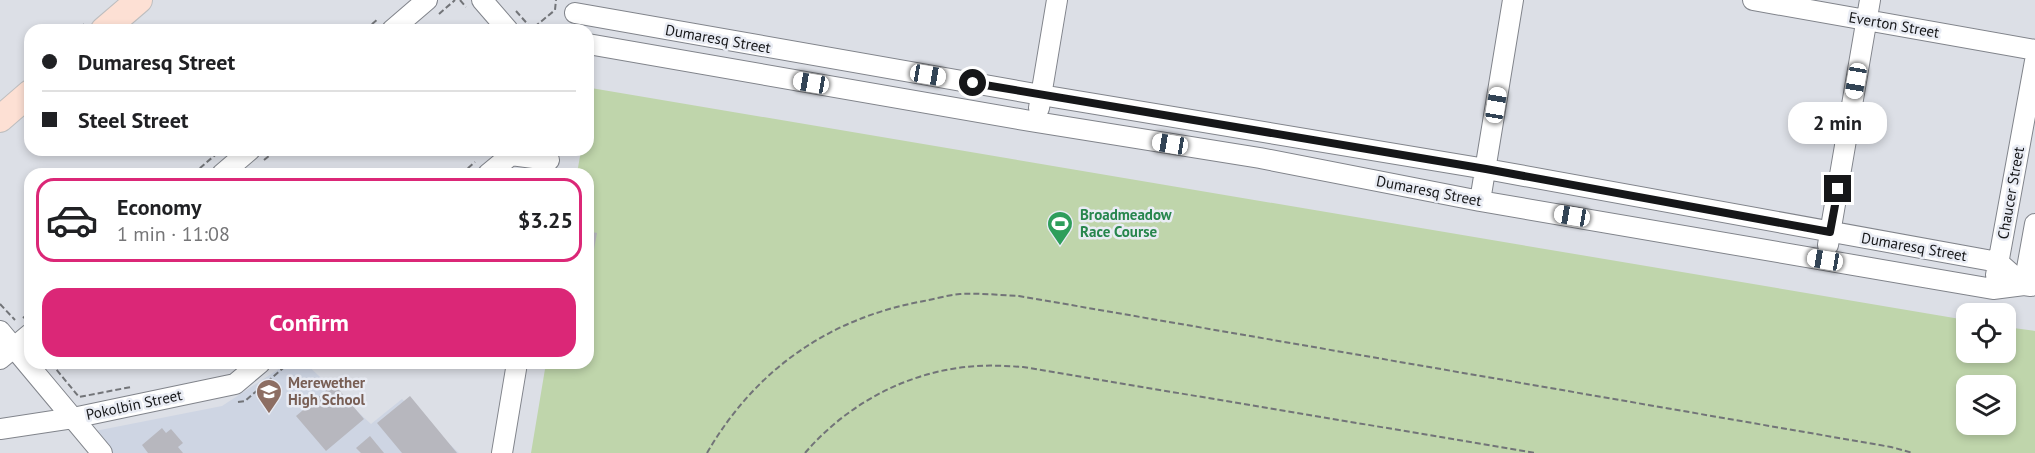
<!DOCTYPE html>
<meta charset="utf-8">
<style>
:root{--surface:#fff;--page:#f6f6f6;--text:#202124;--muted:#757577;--line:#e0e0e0;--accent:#db2777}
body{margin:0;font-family:"PT Sans",sans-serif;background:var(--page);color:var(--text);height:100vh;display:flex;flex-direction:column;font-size:22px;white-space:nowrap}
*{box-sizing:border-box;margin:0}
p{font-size:20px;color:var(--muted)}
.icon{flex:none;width:33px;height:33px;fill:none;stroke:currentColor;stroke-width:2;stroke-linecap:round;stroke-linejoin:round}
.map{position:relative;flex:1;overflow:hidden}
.sheet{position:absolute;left:24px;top:168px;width:570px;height:201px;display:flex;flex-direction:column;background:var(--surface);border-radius:18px;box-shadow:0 3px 9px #0003}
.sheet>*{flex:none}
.guide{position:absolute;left:24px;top:24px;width:570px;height:132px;border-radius:18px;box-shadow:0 3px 9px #0003;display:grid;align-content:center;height:132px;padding:0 18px;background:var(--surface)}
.controls{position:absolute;left:1956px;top:303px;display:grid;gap:12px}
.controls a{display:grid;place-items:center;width:60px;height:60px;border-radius:12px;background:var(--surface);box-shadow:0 3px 9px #0003;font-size:30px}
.end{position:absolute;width:27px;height:27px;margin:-14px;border:8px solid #161719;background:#fff;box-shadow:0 0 0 3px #fff}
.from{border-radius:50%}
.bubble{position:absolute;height:42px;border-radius:18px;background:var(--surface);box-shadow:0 3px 9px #0003;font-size:20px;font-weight:700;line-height:42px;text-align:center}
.car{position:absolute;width:18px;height:36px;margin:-18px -9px;border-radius:8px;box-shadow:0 0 4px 2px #0007;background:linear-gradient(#fff 24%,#345 0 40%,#fff 0 76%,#345 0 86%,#fff 0)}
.guide b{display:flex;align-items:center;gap:21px;height:57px;font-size:22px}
.guide b+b{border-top:2px solid var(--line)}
.guide i{width:15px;height:15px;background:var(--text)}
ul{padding:10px 0 0;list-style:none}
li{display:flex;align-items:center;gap:18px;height:84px;margin:0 12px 9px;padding:0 6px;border:3px solid transparent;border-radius:18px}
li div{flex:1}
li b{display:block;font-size:22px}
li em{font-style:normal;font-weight:700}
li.active{border-color:var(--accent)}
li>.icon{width:54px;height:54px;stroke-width:1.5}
.action{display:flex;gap:12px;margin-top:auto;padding:12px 18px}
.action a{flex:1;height:69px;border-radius:18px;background:var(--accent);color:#fff;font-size:24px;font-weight:700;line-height:69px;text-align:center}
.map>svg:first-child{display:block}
</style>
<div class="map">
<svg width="2035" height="453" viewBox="0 0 2035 453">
<rect width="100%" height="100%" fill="#dcdfe6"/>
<path fill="#ced5e3" d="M288 363H305L371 424 402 399 459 453H112L95 431 222 406Z"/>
<path fill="#bfd5ab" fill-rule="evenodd" d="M591 88 1966 320V352H2006V327L2035 331V453H531L546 363H588V174H577L581 150H588V107ZM1966 386H2006V424H1966Z"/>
<path fill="#b7b7be" d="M588 231 597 233 589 277H588Z
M334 384 364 419 326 451 296 416Z
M410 396 457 453H402L377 423Z
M162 428 166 433 171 429 183 443 178 447 183 453H148L142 445Z
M370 436 384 453H361L356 448Z"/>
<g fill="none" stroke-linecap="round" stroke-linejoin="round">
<defs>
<path id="minor" d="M482 0 508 30
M1753 0 2035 50
M575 13 1041 95 1486 169 1998 262 2024 285
M392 30 427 0
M588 44 1036 122 1260 158 1480 201 1993 289 2024 285 2031 286
M1039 108 1057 0
M222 174 250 150
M488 174 511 155 549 160
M1480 201 1513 0
M1828 245 1870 0
M1996 275 2035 61
M2024 285 2035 224
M0 331 102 453
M0 359 30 334
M0 429 73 418 235 384 260 363
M502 453 517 363"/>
<path id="major" d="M104 30 139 0
M0 119 30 93"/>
</defs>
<use href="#minor" stroke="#81848b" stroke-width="22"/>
<use href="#major" stroke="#bebebf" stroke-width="28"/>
<path stroke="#727478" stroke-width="2" stroke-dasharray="6 3" stroke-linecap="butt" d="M460 0 466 7
M516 11 532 29 555 10 556 0
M439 14 455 0
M77 30 84 24
M365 30 378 19
M264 160 276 150
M193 174 221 150
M461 174 475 162
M0 304 15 320
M23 318 30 312
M51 363 79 397 131 387
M238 402 245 401 289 363
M707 453C755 370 829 318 924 301 935 299 948 295 960 294 979 293 1000 295 1019 296L1891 447 1913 453
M805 453C848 403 910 370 977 366 992 365 1008 366 1023 367L1536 453"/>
<use href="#minor" stroke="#fff" stroke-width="20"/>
<use href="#major" stroke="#fde0d4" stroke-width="26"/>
</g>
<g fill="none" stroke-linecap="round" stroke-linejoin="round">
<path stroke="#161719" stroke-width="8" d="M973 83 1486 169 1830 232 1838 189"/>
</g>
<defs>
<symbol id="stadium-pin" viewBox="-11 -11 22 30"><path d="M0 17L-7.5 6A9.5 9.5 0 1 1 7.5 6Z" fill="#2e9e5b" stroke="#e9ecf4"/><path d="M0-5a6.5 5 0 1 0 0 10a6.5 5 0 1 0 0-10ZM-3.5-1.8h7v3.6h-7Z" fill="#fff"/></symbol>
<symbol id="school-pin" viewBox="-11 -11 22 30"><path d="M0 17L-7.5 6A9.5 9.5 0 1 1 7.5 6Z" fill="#8d6e63" stroke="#e9ecf4"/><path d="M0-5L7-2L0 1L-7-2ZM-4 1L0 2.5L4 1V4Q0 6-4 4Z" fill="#fff"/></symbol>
</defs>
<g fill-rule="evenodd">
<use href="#stadium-pin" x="1045" y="209" width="30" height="40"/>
<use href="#school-pin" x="254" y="377" width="30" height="40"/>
</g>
<g text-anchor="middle" stroke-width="5" stroke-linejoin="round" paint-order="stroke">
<g font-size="15" fill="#161719" stroke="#e9ecf4">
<text transform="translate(1894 25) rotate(10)" y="5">Everton Street</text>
<text transform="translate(718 39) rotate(10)" y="5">Dumaresq Street</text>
<text transform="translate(1429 191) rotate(11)" y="5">Dumaresq Street</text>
<text transform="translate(2011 193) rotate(-80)" y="5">Chaucer Street</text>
<text transform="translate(1914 247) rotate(10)" y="5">Dumaresq Street</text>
<text transform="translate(134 405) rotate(-12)" y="5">Pokolbin Street</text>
</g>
<g font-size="15" font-weight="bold" fill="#27864d" stroke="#e9ecf4" text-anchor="start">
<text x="1080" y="220">Broadmeadow<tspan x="1080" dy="17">Race Course</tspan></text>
</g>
<g font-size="15" font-weight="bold" fill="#785e54" stroke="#e9ecf4" text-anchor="start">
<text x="288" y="388">Merewether<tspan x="288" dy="17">High School</tspan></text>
</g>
</g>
</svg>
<div class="controls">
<a><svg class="icon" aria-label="locate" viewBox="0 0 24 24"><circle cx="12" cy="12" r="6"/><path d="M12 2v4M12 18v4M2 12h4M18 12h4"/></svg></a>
<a><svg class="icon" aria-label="layers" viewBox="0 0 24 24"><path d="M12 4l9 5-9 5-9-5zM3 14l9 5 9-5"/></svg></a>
</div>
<i class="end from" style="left:973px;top:83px"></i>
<i class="end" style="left:1838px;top:189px"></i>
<div class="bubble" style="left:1788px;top:102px;width:99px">2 min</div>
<i class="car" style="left:928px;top:75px;rotate:100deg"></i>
<i class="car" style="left:1856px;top:81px;rotate:190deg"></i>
<i class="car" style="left:811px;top:83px;rotate:280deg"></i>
<i class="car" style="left:1496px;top:105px;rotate:9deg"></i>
<i class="car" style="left:1170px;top:144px;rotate:279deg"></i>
<i class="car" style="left:1572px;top:216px;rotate:280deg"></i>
<i class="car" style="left:1825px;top:260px;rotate:280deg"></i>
<div class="guide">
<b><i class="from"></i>Dumaresq Street</b>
<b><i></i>Steel Street</b>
</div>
<section class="sheet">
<ul>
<li class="active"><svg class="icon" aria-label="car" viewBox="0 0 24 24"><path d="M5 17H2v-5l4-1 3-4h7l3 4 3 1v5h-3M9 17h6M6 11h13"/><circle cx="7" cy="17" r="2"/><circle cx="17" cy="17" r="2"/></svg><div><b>Economy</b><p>1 min · 11:08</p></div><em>$3.25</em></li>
</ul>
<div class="action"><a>Confirm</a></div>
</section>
</div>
